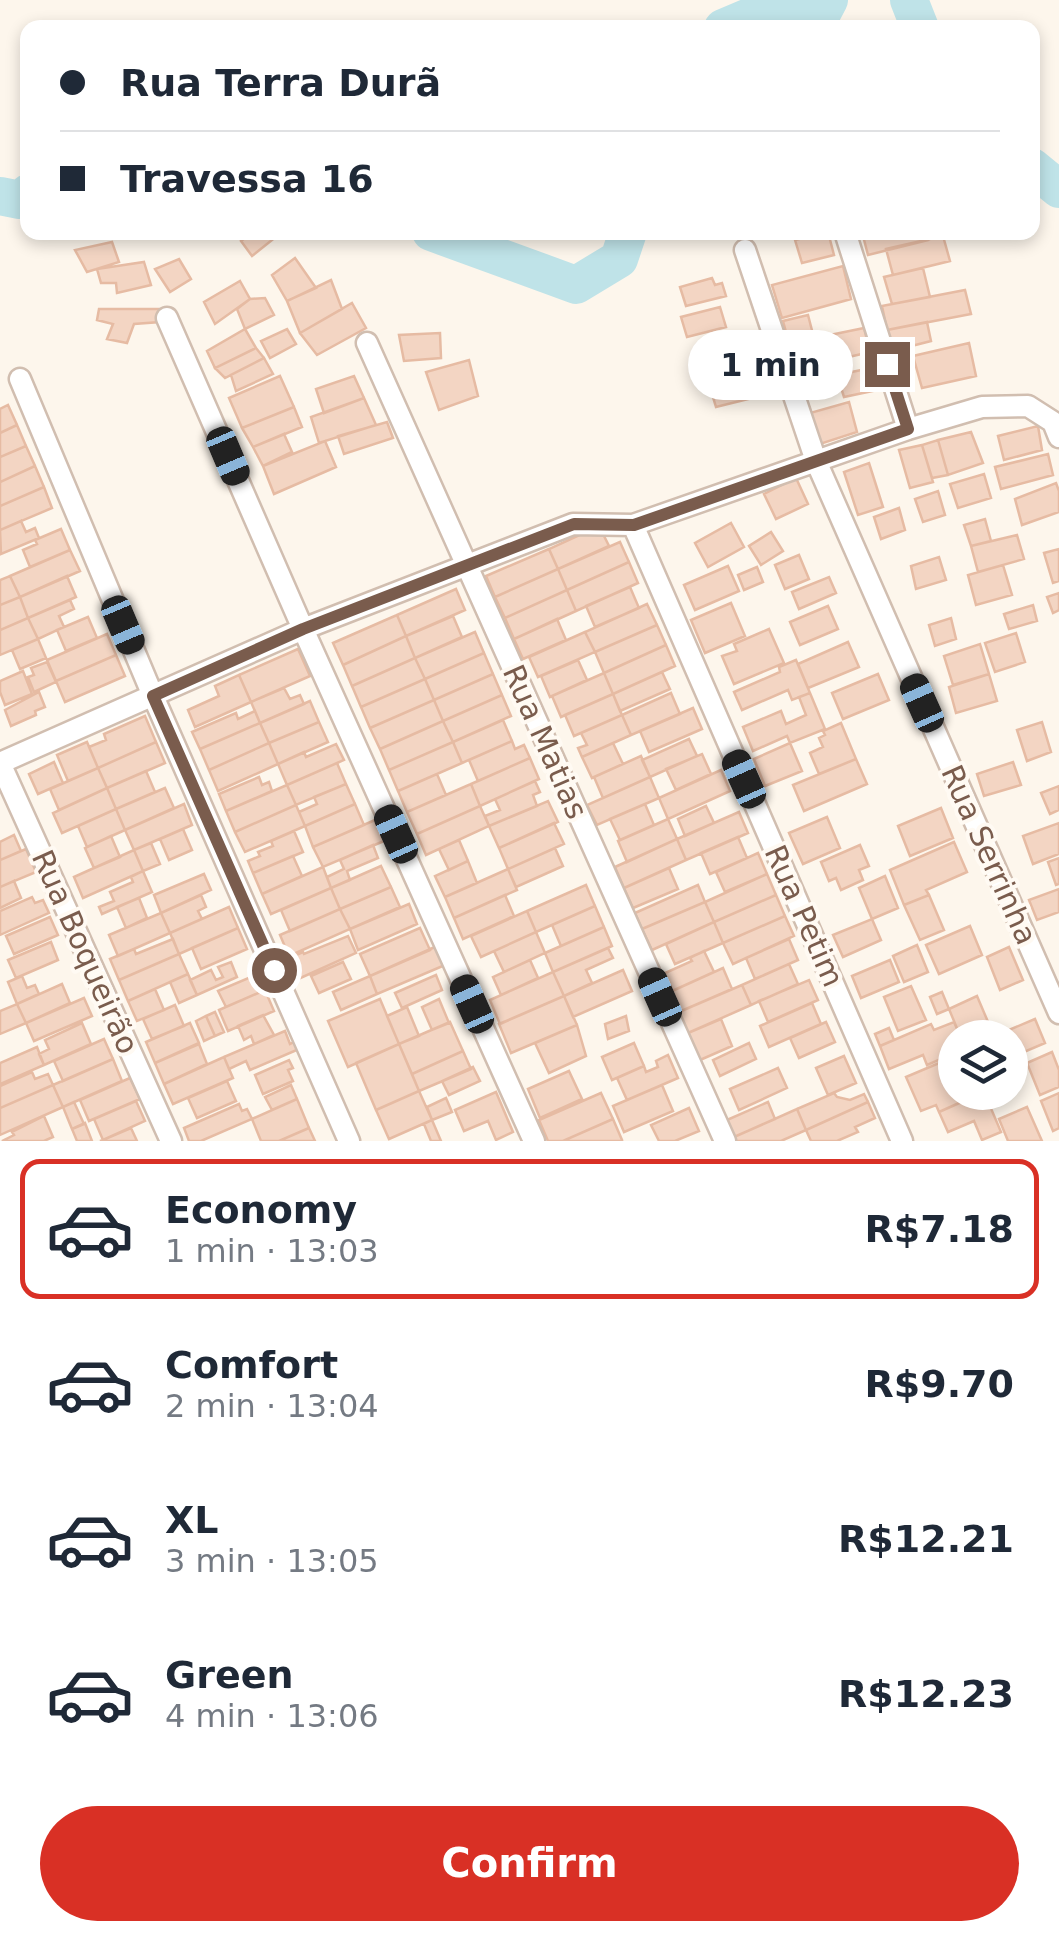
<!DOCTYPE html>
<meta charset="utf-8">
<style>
:root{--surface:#fff;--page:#f6f6f7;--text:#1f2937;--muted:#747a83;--line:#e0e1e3;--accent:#d93025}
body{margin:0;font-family:"DejaVu Sans",sans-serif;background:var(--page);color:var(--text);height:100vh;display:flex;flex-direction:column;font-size:38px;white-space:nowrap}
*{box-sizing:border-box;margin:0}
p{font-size:32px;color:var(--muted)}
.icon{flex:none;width:55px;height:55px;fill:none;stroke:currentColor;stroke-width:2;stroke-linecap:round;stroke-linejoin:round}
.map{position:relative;height:1141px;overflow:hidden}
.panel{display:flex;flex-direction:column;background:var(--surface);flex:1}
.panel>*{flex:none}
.hud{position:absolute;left:20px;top:20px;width:1020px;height:220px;border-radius:20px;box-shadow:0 5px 15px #0003;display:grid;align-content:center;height:220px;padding:0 40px;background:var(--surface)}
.tools{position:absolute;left:938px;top:1020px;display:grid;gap:20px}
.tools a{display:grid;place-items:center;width:90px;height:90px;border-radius:50%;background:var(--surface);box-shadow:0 5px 15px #0003;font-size:50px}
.end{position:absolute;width:45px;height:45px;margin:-22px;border:12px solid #7a5c4d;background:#fff;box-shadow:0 0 0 5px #fff}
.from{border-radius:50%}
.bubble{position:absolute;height:70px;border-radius:35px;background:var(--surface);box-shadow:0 5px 15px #0003;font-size:32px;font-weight:700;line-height:70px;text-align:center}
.car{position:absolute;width:30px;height:60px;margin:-30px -15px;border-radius:12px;box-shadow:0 0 8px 2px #0007;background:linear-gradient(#222 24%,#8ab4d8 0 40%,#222 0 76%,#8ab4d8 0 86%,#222 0)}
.hud b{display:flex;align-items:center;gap:35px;height:95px;font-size:38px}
.hud b+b{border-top:2px solid var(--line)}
.hud i{width:25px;height:25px;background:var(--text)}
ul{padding:18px 0 0;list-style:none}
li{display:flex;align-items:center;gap:30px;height:140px;margin:0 20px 15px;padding:0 20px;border:5px solid transparent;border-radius:20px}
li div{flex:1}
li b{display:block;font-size:38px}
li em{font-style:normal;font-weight:700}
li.active{border-color:var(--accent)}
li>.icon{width:90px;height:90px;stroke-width:1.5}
.primary-button{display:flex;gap:20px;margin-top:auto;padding:20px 40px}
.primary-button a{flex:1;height:115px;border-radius:60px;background:var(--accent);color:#fff;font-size:40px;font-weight:700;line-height:115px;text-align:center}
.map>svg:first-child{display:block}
</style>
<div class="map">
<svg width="1059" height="1141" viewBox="0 0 1059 1141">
<rect width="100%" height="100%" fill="#fdf6ec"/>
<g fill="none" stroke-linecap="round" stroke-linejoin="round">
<path stroke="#bfe3e8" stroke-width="38" d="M909 0 920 28
M723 28 749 17 819 19 829 0
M1032 167 1059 189
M0 196 20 200 28 193
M431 232 576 285 619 259 628 232"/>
</g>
<path fill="#f3d5c3" stroke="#e6bba3" stroke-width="2.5" d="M253 232H282L252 256 241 241Z
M828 232 834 255 802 263 795 240Z
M862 232H926L928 240 868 255Z
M943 236 950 261 893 275 886 249Z
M112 242 119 262 87 272 75 250Z
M295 258 316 288 287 301 272 275Z
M179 259 191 279 170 292 155 269Z
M144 262 151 285 117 293 116 283H101L97 269Z
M843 266 851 299 782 318 772 285Z
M923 268 930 297 892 304 884 277Z
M712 278 715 285 722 283 726 296 686 306 680 287Z
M331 280 342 309 300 333 287 301Z
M240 281 250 299 215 324 204 302Z
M965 290 971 314 887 330 882 306Z
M265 298 274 315 245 329 237 309 250 299Z
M352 303 366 328 317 355 300 333Z
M720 307 726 327 687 337 681 317Z
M99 309H161L160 322 134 324 127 343 107 339 113 324 97 320Z
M808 315 815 342 790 347 783 321Z
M927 322 931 341 892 351 887 330Z
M864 328 870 352 836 360 830 335Z
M245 329 256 348 215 368 207 351Z
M287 329 296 344 270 358 261 341Z
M440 333 441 358 404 361 399 335Z
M969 343 976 376 922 388 913 356Z
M256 348 264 358 225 378 215 368Z
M264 358 273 374 236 391 231 375Z
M469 360 478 396 439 410 426 372Z
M876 367 882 389 844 397 837 375Z
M745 374 752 398 716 407 709 384Z
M280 376 294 407 242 428 229 398Z
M354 376 364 398 324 413 316 389Z
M364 398 376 425 319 443 311 417Z
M849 402 857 432 820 444 810 413Z
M8 405 17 425 0 433V409Z
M294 407 302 427 253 447 242 428Z
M387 422 393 438 344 454 338 436Z
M17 425 26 446 0 457V433Z
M1038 426 1042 450 1004 460 998 436Z
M971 432 983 463 948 475 938 440Z
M284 434 292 452 263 466 253 447Z
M938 440 948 475 932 478 922 445Z
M325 441 336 467 274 494 263 466Z
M922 445 933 482 910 488 899 450Z
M26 446 35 466 0 482V457Z
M1048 454 1053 475 1001 489 995 467Z
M869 463 883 507 858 515 844 472Z
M35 466 44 487 0 506V482Z
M984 474 991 498 958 508 950 484Z
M796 478 808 504 776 519 764 494Z
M1056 483 1059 491V512L1022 525 1015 499Z
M44 487 52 508 0 530V506Z
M938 491 945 515 923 522 915 499Z
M899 508 905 530 881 539 874 517Z
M985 519 991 541 971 546 964 525Z
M21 521 26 532 35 528 39 538 1 554 0 530Z
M731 523 744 547 708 567 695 543Z
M599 526 609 546 558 569 549 549Z
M61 529 70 550 30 567 23 550 37 544 35 540Z
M771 532 783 551 761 565 749 546Z
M1017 535 1024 559 978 572 971 546Z
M620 542 629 562 567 590 558 569Z
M549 549 558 569 495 597 486 576Z
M1059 549V581L1053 583 1044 553Z
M70 550 80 571 20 597 10 576Z
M799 555 809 579 785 589 775 565Z
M939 557 946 580 916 589 911 566Z
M629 562 638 583 576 611 567 590Z
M1003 565 1012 595 976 605 968 575Z
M728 566 739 591 695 610 684 585Z
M757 567 763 582 744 590 738 575Z
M558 569 567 590 505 618 495 597Z
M10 576 20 597 0 605V580Z
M67 576 76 597 28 618 20 597Z
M829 577 836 593 799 609 792 592Z
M630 587 639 608 595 627 586 606Z
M456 589 465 610 406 636 397 615Z
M567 590 576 611 514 639 505 618Z
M1059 593V610L1053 613 1047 597Z
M20 597 28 618 0 630V605Z
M70 600 74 609 59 616 64 627 38 639 28 618Z
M731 603 745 636 705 653 691 620Z
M647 604 657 625 595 652 585 632Z
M1033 605 1037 621 1009 629 1004 614Z
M828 606 838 629 800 645 790 622Z
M397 615 406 636 343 665 333 643Z
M453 616 462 637 415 658 406 636Z
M88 617 97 638 66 651 57 630Z
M28 618 38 639 0 655V630Z
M951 618 956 639 935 646 929 625Z
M557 619 566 640 523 659 514 639Z
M657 625 666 645 604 673 595 652Z
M769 629 784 663 734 684 722 656 737 651 734 644Z
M475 632 484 653 425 679 415 658Z
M585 632 595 652 538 677 529 657Z
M1016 633 1025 662 995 672 985 643Z
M107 634 116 655 56 681 47 660Z
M406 636 415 658 352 686 343 665Z
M38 639 46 658 20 669 12 650Z
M848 642 859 667 808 688 798 664Z
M980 644 989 674 953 685 944 656Z
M666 645 675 666 613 694 604 673Z
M298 649 310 676 251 702 239 675Z
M484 653 493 674 434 700 425 679Z
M116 655 125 676 65 702 56 681Z
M415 658 425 679 361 707 352 686Z
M578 660 587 680 550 697 541 676Z
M796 660 810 693 792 700 788 690 742 710 734 692 780 672 779 667Z
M47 662 56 682 34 692 28 677 34 675 31 668Z
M23 671 32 694 5 705 0 692V681Z
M662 672 670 689 620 711 613 694Z
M604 673 613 694 561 717 552 696Z
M493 674 502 695 443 721 434 700Z
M878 674 889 700 843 719 832 693Z
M989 674 997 701 956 713 949 687Z
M239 675 251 702 195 727 188 710 219 696 215 686Z
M425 679 434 700 370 728 361 707Z
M284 688 290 699 300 695 304 704 260 723 251 702Z
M39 692 45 707 35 711 36 715 11 726 5 710Z
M671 693 680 714 631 735 622 715Z
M810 693 825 729 790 743 787 736 753 751 743 727 781 711 786 724 806 715 799 697Z
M613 694 622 715 574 736 565 715Z
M502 695 511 716 453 742 443 721Z
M434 700 443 721 380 749 370 728Z
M310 701 319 722 269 743 260 723Z
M693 708 702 729 649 752 640 731Z
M255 711 260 723 200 749 192 732 236 713 238 719Z
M622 715 631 735 582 757 578 748 587 745 581 733Z
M145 716 156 742 98 768 89 747 106 740 104 734Z
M503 720 512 741 462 763 453 742Z
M443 721 453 742 389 770 380 749Z
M319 722 328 742 278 764 269 743Z
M1042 722 1051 752 1027 761 1017 730Z
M260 723 269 743 209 770 200 749Z
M841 723 856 759 819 774 810 753 823 747 819 738 825 735 823 731Z
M689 739 697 756 650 777 642 760Z
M512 741 515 749 524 745 530 758 478 781 469 760Z
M87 742 98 768 68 781 57 755Z
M156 742 165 763 107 788 98 768Z
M453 742 462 763 398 791 389 770Z
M269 743 278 764 218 791 209 770Z
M613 743 623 764 592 778 582 757Z
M790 743 802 771 765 786 754 759Z
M336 744 344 760 287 785 278 764 304 752 306 757Z
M702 754 711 774 676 790 666 769Z
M641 756 650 777 603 798 594 777Z
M530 758 539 779 480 806 471 784Z
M856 759 867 784 804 811 793 785Z
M54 762 63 783 38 794 29 774Z
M1013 762 1021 785 984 796 977 774Z
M337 763 346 784 296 805 287 785Z
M98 768 107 788 59 810 50 789Z
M721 770 730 791 668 819 659 798Z
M146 771 155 792 116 809 107 788Z
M437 774 446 795 407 812 398 791Z
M259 777 262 785 269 782 272 791 226 811 219 794Z
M650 777 659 798 597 825 587 805Z
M535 781 540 792 533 795 537 806 489 826 485 816 500 810 495 799Z
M346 784 355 804 305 826 299 812 317 804 314 797Z
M471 784 480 806 417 834 407 812Z
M287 785 296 805 235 832 226 811Z
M1059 786V810L1050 814 1041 793Z
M107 788 116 809 62 833 53 813Z
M165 788 174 808 125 830 116 809Z
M548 801 558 822 499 848 489 826Z
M184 804 192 825 134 850 125 830Z
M355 804 364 825 313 847 305 826Z
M645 804 654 825 620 840 610 819Z
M296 805 305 826 245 852 235 832Z
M480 806 489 826 426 855 417 834Z
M706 806 714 823 685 836 678 819Z
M941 808 953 838 910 856 898 826Z
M116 809 125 830 87 847 78 826Z
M739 812 748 833 686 860 677 839Z
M827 817 840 848 803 864 789 833Z
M668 819 677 839 627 862 618 841Z
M375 820 384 841 323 867 313 847Z
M554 823 564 844 508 869 499 848Z
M1059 823V854L1033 864 1023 836Z
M183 829 192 850 169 860 160 839Z
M294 831 303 852 253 873 248 861 260 856 258 852 273 846 271 841Z
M14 835 21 851 0 860V842Z
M111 836 120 857 94 868 85 848Z
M738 837 747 858 710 874 701 853Z
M677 839 686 860 624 888 615 867Z
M459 840 468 861 449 870 439 849Z
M954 842 967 872 926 890 929 895 904 905 890 870Z
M151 843 160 864 143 871 134 850Z
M373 845 378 858 347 871 350 880 331 888 327 877 344 869 340 860Z
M860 845 869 866 859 870 863 880 841 890 836 878 829 881 821 862Z
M555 848 563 866 516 887 508 869Z
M26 849 36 872 0 887V860Z
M134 850 143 871 83 898 74 877Z
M758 853 767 874 725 892 716 872Z
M293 856 302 876 262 894 253 873Z
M1059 858V884L1056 885 1048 862Z
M468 861 477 883 445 897 435 876Z
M381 866 391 887 340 909 331 888Z
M323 867 331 888 271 914 262 894Z
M669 868 678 889 633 908 624 888Z
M508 869 517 890 454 918 445 897Z
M143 871 152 892 102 914 99 907 114 901 110 892 133 882 131 877Z
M204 874 211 890 161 913 154 895Z
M767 874 776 895 714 922 705 902Z
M885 876 898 908 872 919 859 888Z
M14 881 21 898 0 908V887Z
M586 885 595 906 536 932 527 911Z
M698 885 705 902 642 929 635 913Z
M391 887 400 907 350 929 340 909Z
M331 888 340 909 290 931 281 910Z
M1059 889V912L1037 920 1029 900Z
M201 895 206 907 198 911 202 919 170 933 161 913Z
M505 895 514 916 463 939 454 918Z
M776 895 785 916 723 943 714 922Z
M929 895 944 930 920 940 904 905Z
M32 897 35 903 43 900 49 913 0 935V911Z
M139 898 147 918 126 928 117 907Z
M705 902 714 922 652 950 642 929Z
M409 904 417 924 358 950 350 929Z
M595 906 604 927 561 946 552 925Z
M229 907 238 928 179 954 170 933Z
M340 909 350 929 289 956 280 935Z
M527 911 536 932 481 957 471 936Z
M161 913 170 933 118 956 109 935Z
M785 916 794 936 733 964 723 943Z
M50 917 58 935 14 954 6 936Z
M872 919 881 940 843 957 833 935Z
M714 922 723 943 675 964 666 944Z
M970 926 982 955 939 974 926 945Z
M604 927 612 946 553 972 545 953Z
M238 928 247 949 201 969 192 948Z
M420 928 430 950 370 976 360 954Z
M536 932 545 953 504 972 494 951Z
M348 936 356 953 296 980 287 959 303 952 304 954Z
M173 939 179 954 119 980 110 959 134 949 136 954Z
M789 939 798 960 755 979 746 958Z
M51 942 58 960 16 978 8 960Z
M917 945 928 972 904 982 893 956Z
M437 946 445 965 377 994 370 976Z
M1009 947 1023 980 1000 990 987 957Z
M608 948 613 958 586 970 592 983 564 996 553 972Z
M704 951 714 972 670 992 663 974 692 961 690 958Z
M179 954 188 974 128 1001 119 980Z
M530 960 538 978 501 995 493 977Z
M890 960 899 982 861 998 852 976Z
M231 962 237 977 197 995 190 980 211 970 216 980 223 977 218 967Z
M343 962 351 979 319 993 311 976Z
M789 964 798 984 751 1005 742 985Z
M723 968 732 989 679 1012 670 992Z
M623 970 632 991 573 1017 564 996Z
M553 972 564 996 500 1024 490 1000Z
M188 974 197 995 179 1003 170 982Z
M258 974 265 990 226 1007 218 991Z
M436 975 442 990 402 1008 395 993Z
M22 976 27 988 35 985 39 994 17 1004 8 982Z
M370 976 377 994 341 1010 333 992Z
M809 980 818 1000 768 1022 759 1001Z
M62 984 70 1003 26 1023 17 1004Z
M742 985 751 1005 688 1033 679 1012Z
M911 986 926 1020 898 1031 884 997Z
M155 989 164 1010 137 1021 128 1001Z
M265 990 274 1011 228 1031 219 1010Z
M942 992 949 1009 937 1014 930 997Z
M564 996 577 1025 511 1053 499 1024Z
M977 996 994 1036 961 1038 949 1009Z
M84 998 92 1016 34 1041 26 1023Z
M380 999 399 1044 348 1067 328 1021Z
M439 999 449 1023 432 1030 422 1007Z
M812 1003 821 1024 769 1047 760 1026Z
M17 1004 26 1023 0 1034V1011Z
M175 1005 184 1026 152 1039 143 1019Z
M407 1007 419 1036 399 1044 387 1016Z
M215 1012 224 1032 215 1036 206 1016Z
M263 1015 274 1035 254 1044 251 1036 244 1040 238 1026Z
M206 1016 215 1036 204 1041 196 1021Z
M626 1016 629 1031 608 1039 605 1024Z
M721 1019 732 1046 700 1060 688 1033Z
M1035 1019 1045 1043 1010 1058V1038H998L997 1035Z
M450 1022 463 1051 412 1074 399 1044Z
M826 1022 835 1042 799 1058 790 1038Z
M954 1022 961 1038H955V1053L927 1065 923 1055 889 1069 880 1046 931 1024 934 1030Z
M82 1023 91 1044 44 1065 39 1054 49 1049 45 1040Z
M190 1023 199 1043 155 1063 146 1042Z
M577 1025 586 1056 549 1073 535 1043Z
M889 1028 894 1040 880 1046 875 1034Z
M285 1031 290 1044 296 1041 299 1049 250 1070 246 1061 229 1069 224 1057Z
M104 1039 113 1059 63 1081 54 1061Z
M634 1043 644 1066 612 1080 602 1057Z
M749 1043 756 1059 720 1076 713 1060Z
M199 1044 207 1064 164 1084 155 1063Z
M399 1044 419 1091 376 1110 356 1063Z
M37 1047 44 1065 0 1084V1063Z
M463 1051 471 1069 419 1091 412 1074Z
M1052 1052 1059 1070V1087L1040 1095 1027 1063Z
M668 1055 678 1078 627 1100 617 1078 644 1066 646 1072 658 1067 656 1061Z
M844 1056 856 1083 828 1095 816 1068Z
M224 1057 233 1078 173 1104 164 1084Z
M951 1058 955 1068V1092H965L968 1099 939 1112 936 1105 921 1111 906 1077Z
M113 1059 122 1081 63 1107 53 1085Z
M289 1060 293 1068 288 1070 293 1081 263 1094 255 1075Z
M473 1067 480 1081 449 1095 442 1081Z
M778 1068 787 1088 739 1110 730 1089Z
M569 1071 582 1099 540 1118 528 1089Z
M32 1072 35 1079 48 1074 53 1085 0 1108V1086Z
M130 1078 140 1099 89 1121 80 1100Z
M227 1081 236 1101 197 1118 188 1098Z
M53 1085 63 1107 0 1135V1108Z
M291 1085 297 1099 272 1110 265 1097Z
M662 1085 673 1111 624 1132 613 1106Z
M419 1091 432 1120 389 1139 376 1110Z
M496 1092 513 1132 496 1140 488 1121 464 1131 455 1110Z
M984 1092 1001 1132 982 1140 974 1121 948 1132 939 1112Z
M601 1093 613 1119 563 1141H548L539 1120Z
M834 1093 837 1097 850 1100 864 1094 868 1102 806 1130 797 1109Z
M1059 1093V1128L1053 1131 1041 1101Z
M446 1098 452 1112 432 1120 427 1107Z
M297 1099 309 1128 279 1141H261L252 1119Z
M136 1101 145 1121 103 1140 94 1119Z
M74 1102 84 1124 72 1129 63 1107Z
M768 1102 775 1119 734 1137 727 1120Z
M868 1102 875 1118 855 1127 858 1132 837 1141H811L806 1130Z
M239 1104 242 1111 247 1109 252 1119 201 1141H189L184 1128Z
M1027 1107 1042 1141H1008L999 1119Z
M689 1108 699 1131 675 1141H659L651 1125Z
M797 1109 806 1130 781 1141H736L734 1137Z
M44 1116 53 1137 44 1141H2L14 1135 12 1132Z
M613 1119 622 1140 620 1141H563Z
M432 1120 441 1141H431L424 1124Z
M85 1123 92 1141H77L72 1129Z
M131 1128 137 1141H100L103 1140Z
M309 1128 315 1141H279Z"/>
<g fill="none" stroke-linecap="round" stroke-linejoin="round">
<defs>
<path id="minor" d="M845 232 908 429
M745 250 816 461 1059 1013
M167 318 303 629 534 1141
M367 343 725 1141
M20 379 153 696 349 1141
M633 525 902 1141
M171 1141 0 763 303 629 573 524 633 525 908 429 982 407 1028 406 1053 422 1059 437"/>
</defs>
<use href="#minor" stroke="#d1beb0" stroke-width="25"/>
<use href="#minor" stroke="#fff" stroke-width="20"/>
</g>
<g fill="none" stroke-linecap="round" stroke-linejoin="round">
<path stroke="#7a5c4d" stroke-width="12" d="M274 970 153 696 303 629 574 524 634 525 908 429 887 364"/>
</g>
<g text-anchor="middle" stroke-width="8" stroke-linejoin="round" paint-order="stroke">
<g font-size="30" fill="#7a5c4d" stroke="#fffaf3">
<text transform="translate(545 742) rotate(66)" y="10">Rua Matias</text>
<text transform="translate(989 855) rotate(66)" y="10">Rua Serrinha</text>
<text transform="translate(804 916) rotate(66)" y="10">Rua Petim</text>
<text transform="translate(85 952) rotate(66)" y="10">Rua Boqueirão</text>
</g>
</g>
</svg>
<div class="tools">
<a><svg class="icon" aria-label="layers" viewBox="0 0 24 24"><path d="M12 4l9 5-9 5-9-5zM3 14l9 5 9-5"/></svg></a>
</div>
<i class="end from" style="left:274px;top:970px"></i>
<i class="end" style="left:887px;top:364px"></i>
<div class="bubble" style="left:688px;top:330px;width:165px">1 min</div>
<i class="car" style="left:228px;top:456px;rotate:157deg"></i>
<i class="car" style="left:123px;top:625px;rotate:157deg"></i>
<i class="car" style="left:922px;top:703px;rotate:336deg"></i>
<i class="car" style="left:744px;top:779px;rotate:336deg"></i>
<i class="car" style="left:396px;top:834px;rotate:336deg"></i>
<i class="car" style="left:660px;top:997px;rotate:336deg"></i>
<i class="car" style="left:472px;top:1004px;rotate:336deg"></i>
<div class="hud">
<b><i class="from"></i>Rua Terra Durã</b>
<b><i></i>Travessa 16</b>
</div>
</div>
<section class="panel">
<ul>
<li class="active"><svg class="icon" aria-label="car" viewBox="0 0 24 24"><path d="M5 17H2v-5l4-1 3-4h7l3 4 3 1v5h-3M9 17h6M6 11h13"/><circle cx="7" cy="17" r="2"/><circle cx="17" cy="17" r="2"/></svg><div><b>Economy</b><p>1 min · 13:03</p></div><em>R$7.18</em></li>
<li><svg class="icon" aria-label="car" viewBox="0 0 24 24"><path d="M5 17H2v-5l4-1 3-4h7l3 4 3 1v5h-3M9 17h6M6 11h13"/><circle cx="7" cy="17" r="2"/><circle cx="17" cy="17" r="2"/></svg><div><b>Comfort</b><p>2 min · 13:04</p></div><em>R$9.70</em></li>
<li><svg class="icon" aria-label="car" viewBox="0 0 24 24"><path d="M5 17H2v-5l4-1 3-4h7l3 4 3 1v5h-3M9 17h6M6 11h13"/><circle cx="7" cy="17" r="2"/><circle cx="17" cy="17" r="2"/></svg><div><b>XL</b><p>3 min · 13:05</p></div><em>R$12.21</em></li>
<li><svg class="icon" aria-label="car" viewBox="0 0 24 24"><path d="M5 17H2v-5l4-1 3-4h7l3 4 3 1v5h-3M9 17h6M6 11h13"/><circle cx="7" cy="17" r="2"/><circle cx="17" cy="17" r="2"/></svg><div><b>Green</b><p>4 min · 13:06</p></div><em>R$12.23</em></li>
</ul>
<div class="primary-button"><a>Confirm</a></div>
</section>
